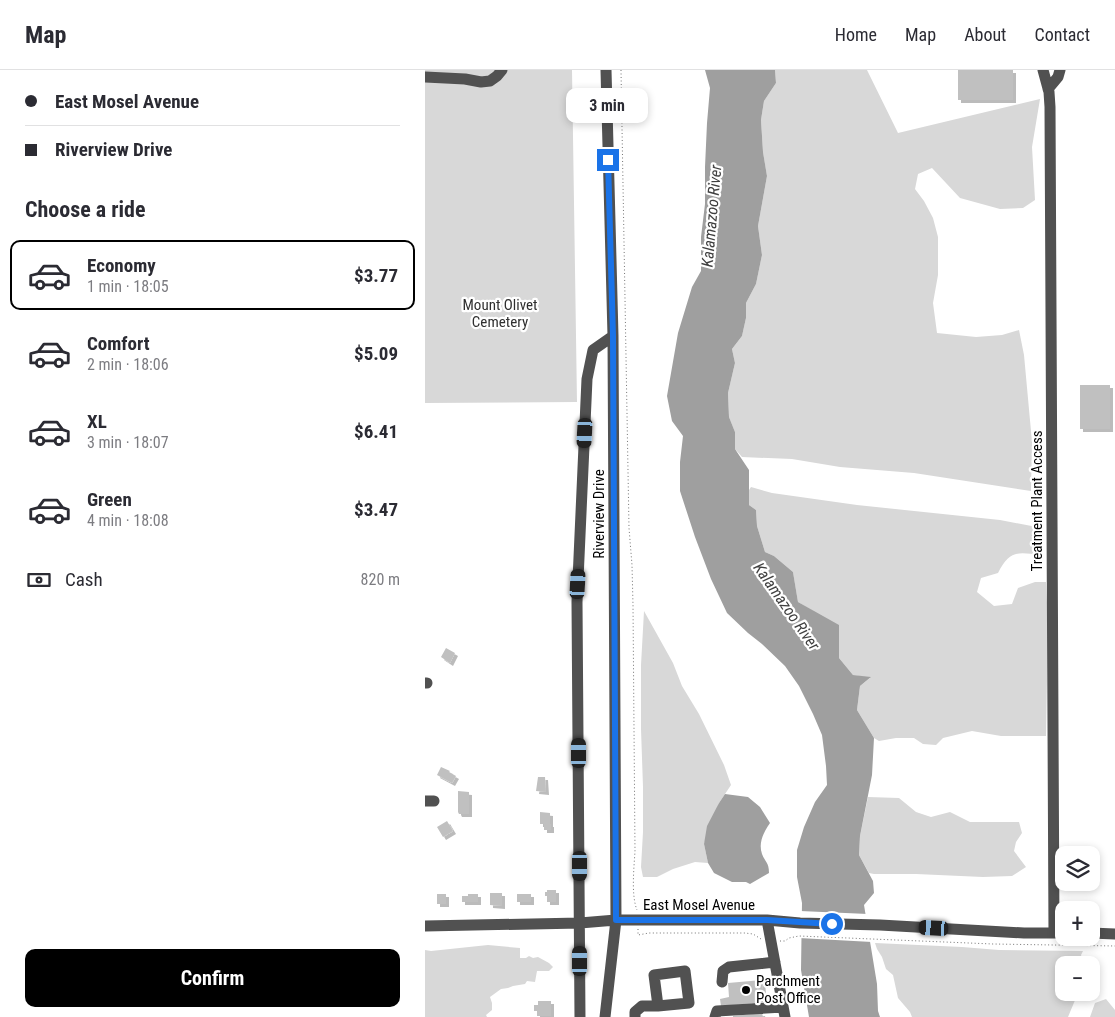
<!DOCTYPE html>
<meta charset="utf-8">
<style>
:root{--surface:#fff;--page:#f7f7f7;--text:#2b2b33;--muted:#7c7c81;--line:#e1e1e2;--accent:#000}
body{margin:0;font-family:"Roboto Condensed",sans-serif;background:var(--page);color:var(--text);height:100vh;display:flex;flex-direction:column;font-size:19px;white-space:nowrap}
*{box-sizing:border-box;margin:0}
p{font-size:16px;color:var(--muted)}
.icon{flex:none;width:28px;height:28px;fill:none;stroke:currentColor;stroke-width:2;stroke-linecap:round;stroke-linejoin:round}
.map{position:relative;flex:1;overflow:hidden}
.panel{display:flex;flex-direction:column;background:var(--surface);width:425px}
.panel>*{flex:none}
.hud{display:grid;align-content:center;height:110px;padding:0 25px;background:var(--surface)}
.tools{position:absolute;left:630px;top:776px;display:grid;gap:10px}
.tools a{display:grid;place-items:center;width:45px;height:45px;border-radius:10px;background:var(--surface);box-shadow:0 2px 8px #0003;font-size:25px}
.end{position:absolute;width:22px;height:22px;margin:-11px;border:6px solid #1a73e8;background:#fff;box-shadow:0 0 0 2px #fff}
.from{border-radius:50%}
.bubble{position:absolute;height:35px;border-radius:10px;background:var(--surface);box-shadow:0 2px 8px #0003;font-size:16px;font-weight:700;line-height:35px;text-align:center}
.car{position:absolute;width:15px;height:30px;margin:-15px -8px;border-radius:6px;box-shadow:0 0 4px 1px #0007;background:linear-gradient(#222 24%,#8ab4d8 0 40%,#222 0 76%,#8ab4d8 0 86%,#222 0)}
.hud b{display:flex;align-items:center;gap:18px;height:48px;font-size:19px}
.hud b+b{border-top:1px solid var(--line)}
.hud i{width:12px;height:12px;background:var(--text)}
ul{padding:0;list-style:none}
li{display:flex;align-items:center;gap:15px;height:70px;margin:0 10px 8px;padding:0 15px;border:2px solid transparent;border-radius:10px}
li div{flex:1}
li b{display:block;font-size:19px}
li em{font-style:normal;font-weight:700}
li.selected{border-color:var(--accent)}
li>.icon{width:45px;height:45px;stroke-width:1.5}
h2{padding:0 25px;font-size:22px;line-height:60px}
.pay{display:flex;align-items:center;gap:12px;height:55px;padding:0 25px;font-size:19px}
.pay p{margin-inline-start:auto}
.primary-button{display:flex;gap:10px;margin-top:auto;padding:10px 25px}
.primary-button a{flex:1;height:58px;border-radius:10px;background:var(--accent);color:#fff;font-size:20px;font-weight:700;line-height:58px;text-align:center}
header{display:flex;align-items:center;gap:30px;box-sizing:border-box;height:70px;padding:0 25px;background:var(--surface);border-bottom:1px solid var(--line)}
header strong{font-size:24px}
nav{display:flex;gap:28px;margin-inline-start:auto;font-size:18px}
main{display:flex;flex:1;min-height:0}
.map>svg:first-child{display:block}
</style>
<header>
<strong>Map</strong>
<nav><a>Home</a><a>Map</a><a>About</a><a>Contact</a></nav>
</header>
<main>
<section class="panel">
<div class="hud">
<b><i class="from"></i>East Mosel Avenue</b>
<b><i></i>Riverview Drive</b>
</div>
<h2>Choose a ride</h2>
<ul>
<li class="selected"><svg class="icon" aria-label="car" viewBox="0 0 24 24"><path d="M5 17H2v-5l4-1 3-4h7l3 4 3 1v5h-3M9 17h6M6 11h13"/><circle cx="7" cy="17" r="2"/><circle cx="17" cy="17" r="2"/></svg><div><b>Economy</b><p>1 min · 18:05</p></div><em>$3.77</em></li>
<li><svg class="icon" aria-label="car" viewBox="0 0 24 24"><path d="M5 17H2v-5l4-1 3-4h7l3 4 3 1v5h-3M9 17h6M6 11h13"/><circle cx="7" cy="17" r="2"/><circle cx="17" cy="17" r="2"/></svg><div><b>Comfort</b><p>2 min · 18:06</p></div><em>$5.09</em></li>
<li><svg class="icon" aria-label="car" viewBox="0 0 24 24"><path d="M5 17H2v-5l4-1 3-4h7l3 4 3 1v5h-3M9 17h6M6 11h13"/><circle cx="7" cy="17" r="2"/><circle cx="17" cy="17" r="2"/></svg><div><b>XL</b><p>3 min · 18:07</p></div><em>$6.41</em></li>
<li><svg class="icon" aria-label="car" viewBox="0 0 24 24"><path d="M5 17H2v-5l4-1 3-4h7l3 4 3 1v5h-3M9 17h6M6 11h13"/><circle cx="7" cy="17" r="2"/><circle cx="17" cy="17" r="2"/></svg><div><b>Green</b><p>4 min · 18:08</p></div><em>$3.47</em></li>
</ul>
<div class="pay"><svg class="icon" aria-label="cash" viewBox="0 0 24 24"><path d="M3 7h18v10H3z"/><circle cx="12" cy="12" r="2"/></svg>Cash<p>820 m</p></div>
<div class="primary-button"><a>Confirm</a></div>
</section>
<div class="map">
<svg width="690" height="947" viewBox="0 0 690 947">
<defs>
<filter id="shadow"><feDropShadow dx="3" dy="3" stdDeviation="0" flood-color="#0004"/></filter>
</defs>
<rect width="100%" height="100%" fill="#fff"/>
<path fill="#d8d8d8" d="M0 0H147L152 332 0 333Z
M350 0H442L473 63 615 29 607 77 610 130 598 138 575 139 535 128 507 98 493 104 490 119 499 131 508 148 513 167V205L508 233 512 263 551 267 577 265 594 260 599 285 607 372 606 421 489 403 415 397 367 389 317 387 310 379V362L304 347 303 323 310 293 307 279 317 266 321 248V233L331 214 337 185 333 156 342 106 338 82 336 50 339 31 351 13Z
M326 417 347 423 432 435 575 450 617 458 616 485C592 482 585 480 573 503L556 508 552 522 569 536 587 534 593 518 610 512H621L623 555 621 666H576L547 661 518 668 511 675 498 674 489 668H471L454 671 449 668 432 640 435 616 445 608 428 605 414 588 388 541 373 532 368 502 349 486 340 482 332 456 331 440 324 435V420Z
M219 541 248 593 257 616 274 644 299 695 306 715 294 733 279 774 283 793 270 792 248 799 232 807H218L216 797 218 762V717L216 659V595Z
M443 727 474 728 491 742 506 747 525 742 545 752H594L597 763 591 772 589 781 601 797 587 806 558 807 491 804H449L444 803 434 785 435 766Z
M450 873 537 877 574 880 658 881 656 885 659 895H639V922L653 923 643 947H487L485 942 473 928 468 905 461 899 457 887 452 879Z
M63 875 95 878V888H101L104 886 108 888 113 887 124 893 128 897 124 901H112L110 912 102 911 100 914 88 916 83 918 76 919 65 927 67 933V940L61 945 62 947H0V880L6 881Z
M681 929 690 940V947H665L670 933Z"/>
<path fill="#9f9f9f" d="M280 0H350L351 13 339 31 336 50 338 82 342 106 333 156 337 185 331 214 321 233V248L317 266 307 279 310 293 303 323 304 347 310 362V379L324 400V435L331 440 332 456 340 482 349 486 368 502 373 532 414 555V588L428 605 446 607 435 616 432 640 449 668 447 705 435 766 434 785 448 811 449 823 439 835 452 914 453 941 455 947H384L376 900 377 833 372 807V780L379 757 390 732 402 715 401 696 397 665 388 644 374 616 360 596 337 574 323 563 302 543 286 509 270 467 255 421V392L258 366 247 351 242 326 253 263 267 217 276 201V167L280 134V97L282 53 285 18Z
M300 724 323 727 335 737 345 753C339 762 333 772 337 784 340 792 344 792 344 803L337 807 325 814 321 812H307L289 803 283 793 279 774 282 756 294 733Z"/>
<path fill="#fff" d="M375 841 443 844 447 872 374 868Z"/>
<path fill="#c0c0c0" filter="url(#shadow)" d="M533 0H588V30H533Z
M655 315H685V359H655Z
M21 578 30 583 25 593 16 587Z
M16 697 25 701 24 702 31 706 27 713 12 705Z
M113 707H120L121 722 111 721Z
M33 721 44 722V744H34L33 742Z
M115 742 125 743V754H126V760H119V754H115Z
M22 751 28 761 18 767 12 757Z
M122 820H131V832H122V826H120V822H122Z
M65 823H77V836L65 835Z
M12 824H21V834H12Z
M43 824H53V832H37V826H43Z
M92 824H106V832H92Z
M337 910 339 932 296 936 295 929 304 927 303 913Z
M113 931H126V946H112V941H109V935H113Z
M337 943 338 947H308V946Z"/>
<g fill="none" stroke-linecap="round" stroke-linejoin="round">
<path stroke="#737373" stroke-width="1" stroke-dasharray="1 2.5" stroke-linecap="butt" d="M196 0 204 458 207 495 208 535 210 781C209 798 206 825 212 840
M213 859V865L224 863H320L328 864 336 869
M355 871H360L364 868 374 866 568 874 690 876"/>
<path stroke="#515151" stroke-width="11" d="M618 0 624 22 625 37 629 863
M0 7 40 9 56 12 65 11 72 6 77 0
M623 19 633 7 635 0
M0 613H2
M0 731H9
M342 850 360 947
M0 856 155 853 191 850H342L375 853 455 855 599 863H639
M666 863 690 864
M297 912 298 901 304 897 350 892
M155 947 152 532 162 309 168 280 188 266
M180 947 191 850 188 266 181 0
M210 947V942L217 936H233L264 933 260 901 229 905 233 936
M290 947 292 941 358 937"/>
</g>
<g fill="none" stroke-linecap="round" stroke-linejoin="round">
<path stroke="#1a73e8" stroke-width="6" d="M183 90 188 266 191 850H342L407 854"/>
</g>
<circle fill="#000" stroke="#fff" stroke-width="2" cx="321" cy="920" r="5"/>
<g text-anchor="middle" stroke-width="4.5" stroke-linejoin="round" paint-order="stroke">
<g font-size="15" fill="#2f2f2f" stroke="#fff">
<text x="75" y="240">Mount Olivet<tspan x="75" dy="17">Cemetery</tspan></text>
</g>
<g font-size="15" fill="#000" stroke="#fff">
<text transform="translate(612 431) rotate(-90)" y="5">Treatment Plant Access</text>
<text transform="translate(174 444) rotate(-90)" y="5">Riverview Drive</text>
<text x="274" y="840">East Mosel Avenue</text>
</g>
<g font-size="15" fill="#000" stroke="#fff" text-anchor="start">
<text x="331" y="916">Parchment<tspan x="331" dy="17">Post Office</tspan></text>
</g>
<g font-size="16" font-style="italic" fill="#404040" stroke="#fff">
<text transform="translate(286 146) rotate(-85)" y="6">Kalamazoo River</text>
<text transform="translate(362 536) rotate(55)" y="6">Kalamazoo River</text>
</g>
</g>
</svg>
<div class="tools">
<a><svg class="icon" aria-label="layers" viewBox="0 0 24 24"><path d="M12 4l9 5-9 5-9-5zM3 14l9 5 9-5"/></svg></a>
<a>+</a>
<a>−</a>
</div>
<i class="end from" style="left:407px;top:854px"></i>
<i class="end" style="left:183px;top:90px"></i>
<div class="bubble" style="left:141px;top:18px;width:82px">3 min</div>
<i class="car" style="left:160px;top:363px;rotate:183deg"></i>
<i class="car" style="left:153px;top:514px;rotate:3deg"></i>
<i class="car" style="left:154px;top:683px;rotate:0deg"></i>
<i class="car" style="left:155px;top:796px;rotate:180deg"></i>
<i class="car" style="left:509px;top:858px;rotate:273deg"></i>
<i class="car" style="left:155px;top:891px;rotate:0deg"></i>
</div>
</main>
